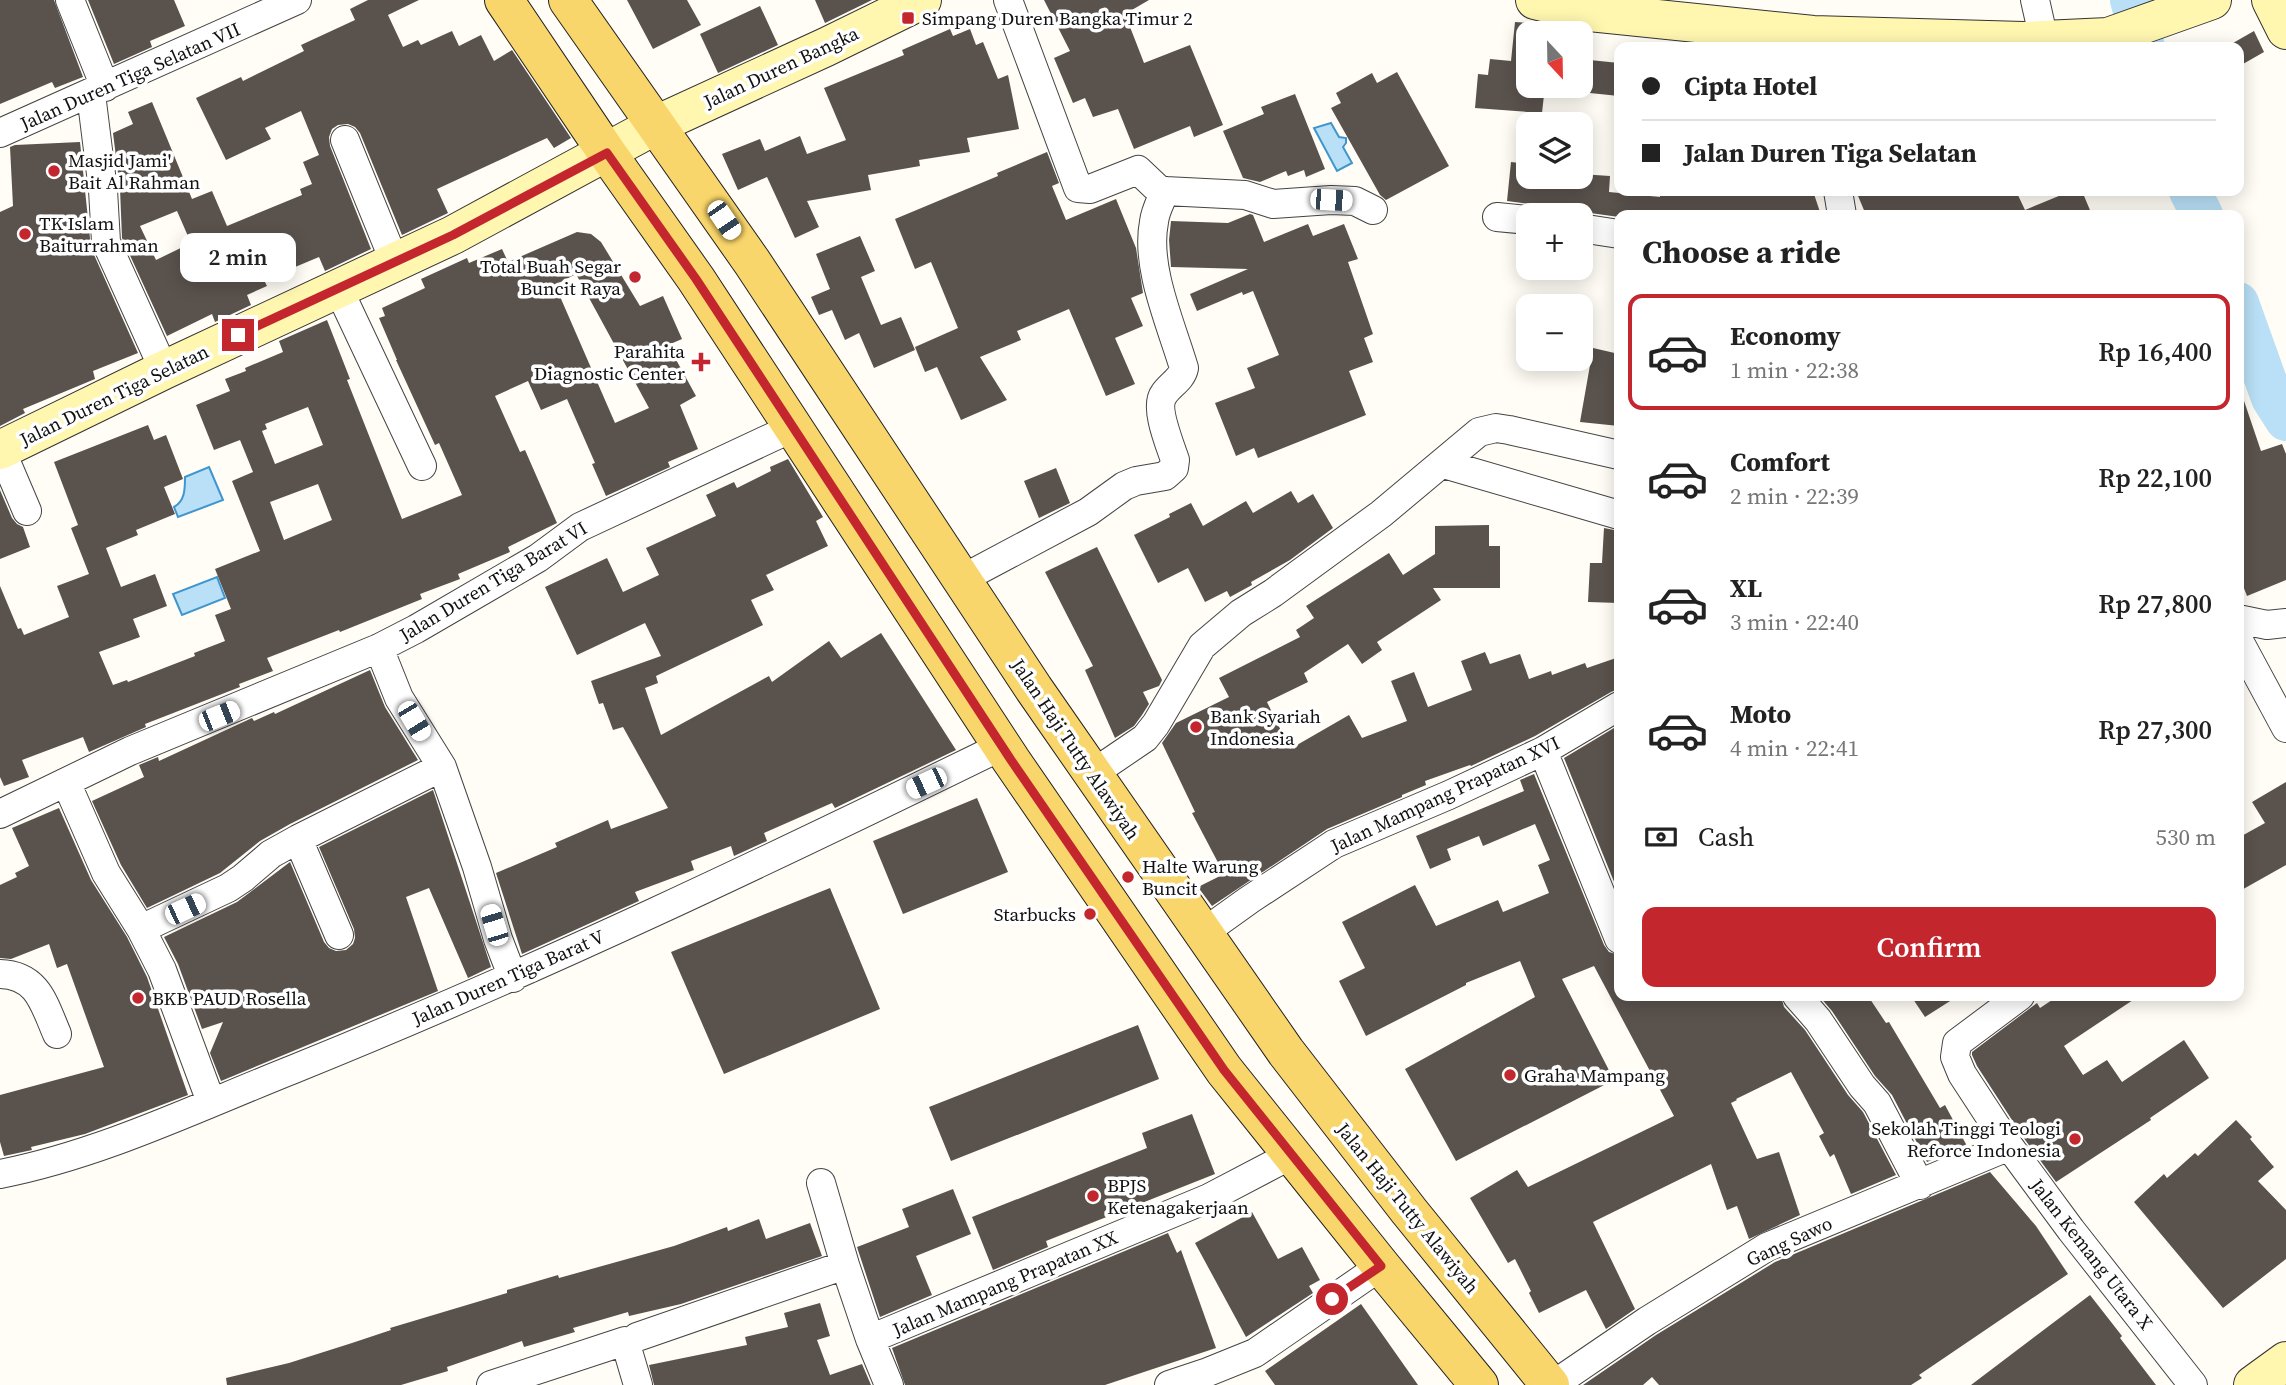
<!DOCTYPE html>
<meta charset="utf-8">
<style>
:root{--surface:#fff;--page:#f6f6f6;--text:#222;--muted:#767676;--line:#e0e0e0;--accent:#c4262e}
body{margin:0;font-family:"Source Serif 4",serif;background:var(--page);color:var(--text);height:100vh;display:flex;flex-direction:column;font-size:26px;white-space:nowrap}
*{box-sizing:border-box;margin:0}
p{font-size:23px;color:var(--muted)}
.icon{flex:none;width:38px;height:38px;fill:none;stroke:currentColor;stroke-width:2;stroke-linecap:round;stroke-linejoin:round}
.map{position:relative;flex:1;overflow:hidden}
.details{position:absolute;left:1614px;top:210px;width:630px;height:791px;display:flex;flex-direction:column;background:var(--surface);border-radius:14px;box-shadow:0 4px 18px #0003}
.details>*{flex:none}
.guide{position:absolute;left:1614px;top:42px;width:630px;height:154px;border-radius:14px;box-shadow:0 4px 18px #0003;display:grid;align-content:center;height:154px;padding:0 28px;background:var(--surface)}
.needle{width:46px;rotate:158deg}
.controls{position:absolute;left:1516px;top:21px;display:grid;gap:14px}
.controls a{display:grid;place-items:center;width:77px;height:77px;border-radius:14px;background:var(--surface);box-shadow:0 4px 18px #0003;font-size:35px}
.end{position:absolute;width:32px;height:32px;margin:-16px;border:9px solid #c4262e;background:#fff;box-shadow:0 0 0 4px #fff}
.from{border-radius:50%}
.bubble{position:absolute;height:49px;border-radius:14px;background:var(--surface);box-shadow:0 4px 18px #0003;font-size:23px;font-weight:600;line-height:49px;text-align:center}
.car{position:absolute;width:21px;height:42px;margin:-21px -10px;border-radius:9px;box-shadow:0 0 5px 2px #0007;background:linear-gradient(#fff 24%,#345 0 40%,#fff 0 76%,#345 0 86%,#fff 0)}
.guide b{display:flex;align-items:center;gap:24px;height:66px;font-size:26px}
.guide b+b{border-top:2px solid var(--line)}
.guide i{width:18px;height:18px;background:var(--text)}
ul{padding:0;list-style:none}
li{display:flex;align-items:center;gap:21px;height:116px;margin:0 14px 10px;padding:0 14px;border:4px solid transparent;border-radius:14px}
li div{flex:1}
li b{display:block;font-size:26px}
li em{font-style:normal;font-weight:600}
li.current{border-color:var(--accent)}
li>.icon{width:63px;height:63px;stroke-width:1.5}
h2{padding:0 28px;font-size:32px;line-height:84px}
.pay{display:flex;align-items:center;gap:18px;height:77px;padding:0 28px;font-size:26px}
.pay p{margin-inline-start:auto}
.cta{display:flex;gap:14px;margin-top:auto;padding:14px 28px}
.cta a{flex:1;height:80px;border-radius:14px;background:var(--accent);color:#fff;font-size:28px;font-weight:600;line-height:80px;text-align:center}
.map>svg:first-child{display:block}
</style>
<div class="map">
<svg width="2286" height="1385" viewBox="0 0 2286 1385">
<rect width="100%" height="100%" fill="#fffdf5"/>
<path fill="#b9e0f7" stroke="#3f96cf" stroke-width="2" d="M1331 123 1339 137 1346 138V143L1343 147 1352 163 1337 171 1314 128Z
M209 467 223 500 178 517 174 507C185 501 185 489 185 477Z
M217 577 225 598 182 615 173 594Z"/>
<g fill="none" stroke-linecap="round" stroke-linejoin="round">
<path stroke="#b9e0f7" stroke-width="42" d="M2131 0 2144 47
M2190 191 2202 215
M2238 303 2272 398 2286 420"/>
</g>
<path fill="#5a524d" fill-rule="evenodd" d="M0 0H54L83 77 55 88 52 82 0 104Z
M88 0H174L185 26 150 41 152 47 114 64Z
M368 0H419L388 15 403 47 418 40 421 45 452 31 459 46 481 35 494 61 512 50 571 138 554 148 547 138 437 189 448 213 402 235 360 133 355 127 348 124 338 125 332 129 329 137 330 146 371 249 325 271 319 257 264 280 267 286 247 295 251 305 215 322 212 314 167 336 122 238 120 189 113 133 133 124 128 112 152 102 192 199 212 191 227 226 302 195 300 189 312 184 303 162 319 155 301 111 265 128 271 139 226 160 196 98 241 77 243 81 304 51 301 45 355 20 350 9ZM177 211 191 243 156 260 140 226Z
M627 0H687L701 25 653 49Z
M815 0H872L825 23Z
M1044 0H1149L1125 14 1144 63 1190 45 1223 125 1194 137 1190 126 1134 149 1118 109 1093 117 1085 98 1073 103 1054 58 1070 51Z
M760 6 778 45 718 73 700 34Z
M1515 22 1528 23V86H1545L1542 113 1475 108 1478 74 1488 75 1490 59 1511 61Z
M950 29 953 36 970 29 976 45 983 42 998 79 1008 75 1019 129 967 138 970 152 919 160 920 166 868 175 871 190 807 201 819 227 795 238 767 177 738 190 722 154 760 139 765 151 800 136 807 154 846 140 824 88 904 55 902 50Z
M2254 31 2264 52 2243 64 2238 54V47H2235L2233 43Z
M1580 59 1619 63V96L1580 92Z
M1397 72 1449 166 1386 200 1380 195 1331 108 1341 103 1336 93 1372 73 1377 83Z
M1295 94 1325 169 1306 177 1304 170 1288 176 1286 171 1260 182 1243 178 1223 131 1264 114 1261 107Z
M80 142 91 248 138 353 93 371 95 379 23 409 25 413 0 426V212L13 206 10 147 15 145Z
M1047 152 1059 183 1052 186 1066 220 1116 199 1136 248 1143 293 1131 298 1143 326 1115 338 1135 384 1106 396 1069 309 1017 331 1021 340 980 357 1007 400 961 420 937 367 925 372 915 347 958 328 931 262 915 269 895 219 998 176 997 173Z
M1511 162 1528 164V177H1580V174L1610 176 1609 192 1660 197V191H1813L1821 215H1619V217L1583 212 1570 215 1543 213 1537 206 1530 204 1507 201Z
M1856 191H2016L2025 210 2071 191H2082L2092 215H1866Z
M1250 214 1253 215 1264 242 1308 224 1313 236 1344 224 1358 259 1348 262 1373 334 1364 338 1373 362 1349 371 1366 415 1258 458 1254 448 1236 456 1215 403 1255 388 1247 368 1279 355 1253 291 1243 295 1242 292 1197 311 1190 294 1248 269 1171 267 1169 240 1171 221 1228 223Z
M577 232 591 234 601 242 640 306 663 296 682 339 668 345 696 396 680 405 698 449 668 462 670 467 606 496 592 464 595 463 567 399 541 410 528 381 495 396 520 452 525 450 557 523 508 547 510 552 458 574 460 579 420 594 422 599 340 632 339 630 267 658 273 671 239 684 240 687 145 724 146 727 89 752 83 737 22 760 29 777 4 786 0 777V586L18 629 21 628 24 635 69 617 57 586 89 574 71 528 78 525 54 462 148 425 154 440 166 435 183 479 164 487 175 514 136 530 138 535 106 548 121 587 155 574 167 606 133 619 140 637 99 652 113 685 127 680 128 682 195 656 194 653 225 641 215 615 231 609 215 569 260 551 232 481 253 472 240 440 214 450 196 405 230 391 225 379 246 371 245 368 283 352 279 341 327 320 350 379 347 380 402 519 462 495 439 443 435 445 396 360H397L379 318 385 316 382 308 425 288 421 279 467 258 469 263 502 249 508 262ZM576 274 649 408 615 423 555 285ZM308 407 323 445 275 464 262 431 267 429 265 424ZM318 484 332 520 284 540 270 502Z
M860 236 875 271 861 277 881 325 901 317 915 350 874 368 859 333 845 340 832 310 819 315 811 297 830 289 816 254Z
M1593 348 1619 354V426L1580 422Z
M2241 392 2261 451 2282 444 2286 454V580L2247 596 2238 573V393Z
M788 459 823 517 816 521 828 546 766 575 774 590 751 600 763 625 656 676 658 683 645 688 661 735 769 676 772 682 829 641 841 658 881 633 956 750 835 808 832 803 764 833 767 841 734 856 731 846 691 861 694 870 635 892 639 901 522 954 496 873 557 847 555 843 608 820 611 829 668 808 623 727 613 730 603 703 599 704 591 681 661 656 645 623 577 655 545 587 607 558 623 592 659 575 646 548 716 516 706 495 734 482 737 488 771 471 770 467Z
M1056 468 1070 503 1039 518 1024 481Z
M0 490 12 518 17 524 23 527 30 547 0 559Z
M1291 491 1298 503 1313 494 1333 528 1290 560 1251 582 1252 585 1230 597 1227 591 1205 602 1188 568 1158 583 1134 535 1170 517 1169 514 1191 503 1203 526 1246 501 1253 513Z
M1489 525V546H1500V588H1433L1441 600 1377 642 1382 650 1362 664 1348 644 1304 673 1308 682 1267 702 1290 749 1349 715 1362 738 1407 721 1391 681 1414 672 1428 707 1472 690 1461 661 1485 652 1490 664 1520 654 1529 679 1551 671 1552 675 1585 663 1587 668 1619 657V689L1611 692 1535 736 1471 766 1470 765 1425 781 1426 785 1402 795V797L1327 829 1212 906 1198 887 1224 874 1192 813 1195 812 1162 743 1176 723 1229 697 1219 678 1300 637 1296 630 1314 618 1306 606 1389 553 1403 575 1435 554V526Z
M1604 528 1619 531V603L1588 602 1590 563H1602Z
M1097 547 1162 680 1159 686 1143 692 1149 704 1142 715 1134 726 1115 738 1085 670 1093 666 1045 572Z
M370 670 385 707 418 760 290 824 260 841 220 873 147 908 121 865 92 801 144 777 139 765 158 757 159 761 252 718 254 721 274 712 275 714Z
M1619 725V894L1564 758Z
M1534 774 1604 945 1609 952 1619 955V996H1781L1784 1007 1805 1030 1848 1095 1863 1112 1896 1175 1851 1194 1834 1154 1830 1157 1819 1136 1824 1133 1791 1072 1736 1099 1737 1100 1731 1103 1757 1159 1779 1152 1800 1215 1749 1239 1737 1206 1727 1210 1711 1164 1593 1222 1635 1309 1606 1329 1586 1290 1539 1313 1529 1293 1531 1291 1515 1259 1508 1263 1470 1198 1517 1170 1528 1187 1674 1116 1594 966 1562 979 1614 1080 1456 1161 1405 1069 1535 997 1520 961 1466 983V985L1366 1036 1339 981 1365 968 1342 922 1415 885 1436 926 1498 900 1503 912 1549 893 1538 865 1550 860 1535 824 1483 846 1479 836 1447 849 1451 860 1430 869 1416 836 1524 791 1520 780Z
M2286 782V865L2238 892V838L2265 823 2252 802Z
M433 790 491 967 468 978 429 888 406 897 438 991 221 1081 210 1053 223 1022 202 1029 178 964 164 937 237 902 290 862 324 942 329 948 336 951 346 950 353 944 355 938 354 929 319 847Z
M977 798 1008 872 903 914 873 841Z
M59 808 91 880 127 937 147 977 188 1095 85 1134 31 1147 32 1150 4 1156 0 1142V1095L104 1067 67 964 57 968 49 944 11 959 0 958V885L17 877 15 873 29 866 12 828Z
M830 888 880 1009 724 1074 671 952Z
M1819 996H1868L1886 1023 1889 1022 1940 1108 1945 1105 1967 1146 1927 1162 1892 1095 1875 1076 1832 1011Z
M1911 996H1958L1925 1017Z
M2058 996H2139L2064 1046 2083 1075 2107 1060 2122 1082 2184 1040 2209 1078 2150 1118 2151 1120 2056 1182 2023 1137 1977 1066 1972 1055V1052L2033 1006 2037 1003 2040 1008Z
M1138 1025 1159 1079 951 1161 929 1107Z
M1192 1114 1215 1174 1046 1241 1048 1247 993 1270 972 1217 1147 1148 1142 1133Z
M2236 1120 2252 1137 2250 1139 2274 1167 2258 1181 2286 1210V1259L2223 1308 2134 1202 2164 1174 2167 1178 2195 1153 2198 1156Z
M1990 1172 2036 1226 2068 1274 1919 1375 1922 1378 1911 1385H1659L1652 1377 1643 1385H1583L1656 1335 1775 1262Z
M953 1189 971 1234 916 1256 932 1295 880 1317 857 1247 909 1227 902 1209Z
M1252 1212 1278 1259 1302 1247 1320 1280 1309 1286 1313 1293 1246 1337 1195 1243Z
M759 1219 766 1239 810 1223 822 1256 681 1304 629 1316 628 1312 573 1328 575 1332 524 1347 522 1341 447 1367 448 1371 401 1385H227L226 1378 289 1363 352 1343 391 1330 390 1328 507 1293V1290L558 1275 559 1278 674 1246 727 1227 728 1231Z
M1168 1233 1177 1253 1181 1250 1216 1348 1105 1385H905L892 1348Z
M2090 1295 2122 1336 2120 1338 2156 1385H1971Z
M820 1303 830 1336 817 1340 830 1375 862 1364 871 1385H654L649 1365 747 1345 745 1337 788 1327 784 1313Z
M1361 1304 1418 1385H1275L1265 1371Z"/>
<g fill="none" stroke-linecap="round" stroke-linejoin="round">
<defs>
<path id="street" d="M70 0 105 87
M1008 0 1078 188 1090 189 1138 170 1157 188 1165 191 1245 195 1273 204 1331 200 1355 201 1373 210
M2035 0 2044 40
M91 94 103 190 106 242 164 370
M0 133 297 0
M345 140 395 263
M1838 191 1842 215
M1497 217 1528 220
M1580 228 1619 234
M338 288 422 466
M1 450 27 511
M1444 464 1619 515
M962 579 1088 512 1124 486 1136 481 1165 476 1174 468 1175 460C1170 445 1154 407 1164 394 1170 385 1182 379 1184 368 1171 324 1145 267 1154 222 1155 211 1161 201 1165 191
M2238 619 2267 625 2286 623
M2238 639 2286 728
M379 648 399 698 442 767 477 867 498 939 513 978
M1543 751 1619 939
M1092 774 1145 738 1156 724 1202 646 1241 613 1273 593 1381 514 1479 432 1496 428 1509 430 1619 455
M66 782 106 873 141 929 162 970 211 1102
M0 814 130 751 379 648 416 629 538 558 580 527 792 428
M298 839 339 935
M141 929 228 888 243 878 271 854 298 839 442 767
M1203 933 1249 900 1334 844 1449 795 1543 751 1619 706
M0 974C38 975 44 1004 57 1034
M1797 996 1818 1020 1862 1086 1877 1103 1920 1185
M2020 996 1957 1043 1955 1057 1962 1074 2009 1146 2071 1230 2193 1385
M0 1174C102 1154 198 1107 294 1069 534 972 769 860 1002 746
M821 1183 845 1265
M637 1337 845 1265 870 1339 889 1385
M870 1339 1209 1198 1291 1155
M491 1385 625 1341 638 1385
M1169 1385 1208 1372 1255 1353 1381 1266
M1553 1385 1647 1321 1767 1247 2005 1148"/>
<path id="secondary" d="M1535 0 1580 11 1813 35 2023 41 2108 37 2212 0
M2271 0 2286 30
M0 450 164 370 453 235 656 125 826 47 922 0
M2253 1385 2286 1361"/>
<path id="primary" d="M504 0 607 153 696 279 1011 760 1224 1070 1381 1266 1479 1385
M568 0 752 262 1034 689 1286 1052 1409 1211 1550 1385"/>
</defs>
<use href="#street" stroke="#444" stroke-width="30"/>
<use href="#secondary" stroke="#333" stroke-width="40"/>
<use href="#primary" stroke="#222" stroke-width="40"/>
<use href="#street" stroke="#fff" stroke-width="28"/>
<use href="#secondary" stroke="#fff6b0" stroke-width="38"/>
<use href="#primary" stroke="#f9d66b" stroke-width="38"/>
</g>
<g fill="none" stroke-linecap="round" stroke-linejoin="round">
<path stroke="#c4262e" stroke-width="9" d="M238 335 453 235 607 153 696 279 1011 760 1224 1070 1381 1266 1332 1299"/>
</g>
<g fill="#c4262e" stroke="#fff" stroke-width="2.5">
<rect x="901" y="11" width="14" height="14" rx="3.5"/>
<circle cx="54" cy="171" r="7"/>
<circle cx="25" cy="234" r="7"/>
<circle cx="635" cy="277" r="7"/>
<path d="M697.5 351.5h7v7h7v7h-7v7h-7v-7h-7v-7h7z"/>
<circle cx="1196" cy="727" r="7"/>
<circle cx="1128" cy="877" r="7"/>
<circle cx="1090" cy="914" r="7"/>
<circle cx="138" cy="998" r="7"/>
<circle cx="1510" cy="1075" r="7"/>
<circle cx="2075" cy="1139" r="7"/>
<circle cx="1093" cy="1196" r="7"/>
</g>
<g text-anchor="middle" stroke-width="7" stroke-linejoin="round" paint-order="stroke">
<g font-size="19" fill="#111" stroke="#fff" text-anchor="start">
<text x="922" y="25">Simpang Duren Bangka Timur 2</text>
<text x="68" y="167">Masjid Jami'<tspan x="68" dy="22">Bait Al Rahman</tspan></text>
<text x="39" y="230">TK Islam<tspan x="39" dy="22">Baiturrahman</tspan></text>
<text x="621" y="273" text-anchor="end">Total Buah Segar<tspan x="621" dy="22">Buncit Raya</tspan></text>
<text x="685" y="358" text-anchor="end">Parahita<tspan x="685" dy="22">Diagnostic Center</tspan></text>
<text x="1210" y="723">Bank Syariah<tspan x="1210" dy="22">Indonesia</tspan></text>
<text x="1142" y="873">Halte Warung<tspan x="1142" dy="22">Buncit</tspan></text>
<text x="1076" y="921" text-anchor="end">Starbucks</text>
<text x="152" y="1005">BKB PAUD Rosella</text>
<text x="1524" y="1082">Graha Mampang</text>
<text x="2061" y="1135" text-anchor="end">Sekolah Tinggi Teologi<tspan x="2061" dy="22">Reforce Indonesia</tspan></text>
<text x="1107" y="1192">BPJS<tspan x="1107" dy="22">Ketenagakerjaan</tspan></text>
</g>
<g font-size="19" fill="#111" stroke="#fff">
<text transform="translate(781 67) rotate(-25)" y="7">Jalan Duren Bangka</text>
<text transform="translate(130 76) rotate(-24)" y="7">Jalan Duren Tiga Selatan VII</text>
<text transform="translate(114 395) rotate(-26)" y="7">Jalan Duren Tiga Selatan</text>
<text transform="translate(493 581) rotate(-31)" y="7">Jalan Duren Tiga Barat VI</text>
<text transform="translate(1076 749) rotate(56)" y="7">Jalan Haji Tutty Alawiyah</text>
<text transform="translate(1445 794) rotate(-25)" y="7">Jalan Mampang Prapatan XVI</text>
<text transform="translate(508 977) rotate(-24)" y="7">Jalan Duren Tiga Barat V</text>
<text transform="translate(1408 1208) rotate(51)" y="7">Jalan Haji Tutty Alawiyah</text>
<text transform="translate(1789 1241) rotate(-25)" y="7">Gang Sawo</text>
<text transform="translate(2092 1254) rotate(52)" y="7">Jalan Kemang Utara X</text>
<text transform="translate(1005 1283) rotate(-23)" y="7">Jalan Mampang Prapatan XX</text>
</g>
</g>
</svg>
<div class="controls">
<a><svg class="needle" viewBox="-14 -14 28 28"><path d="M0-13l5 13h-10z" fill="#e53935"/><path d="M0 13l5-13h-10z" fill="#767676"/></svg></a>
<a><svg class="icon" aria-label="layers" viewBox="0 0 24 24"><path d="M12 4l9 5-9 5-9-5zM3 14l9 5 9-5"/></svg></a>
<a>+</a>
<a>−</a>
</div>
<i class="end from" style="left:1332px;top:1299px"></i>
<i class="end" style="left:238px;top:335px"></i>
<div class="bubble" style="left:180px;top:233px;width:116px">2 min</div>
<i class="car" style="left:1331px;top:200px;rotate:93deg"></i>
<i class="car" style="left:724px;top:220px;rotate:146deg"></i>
<i class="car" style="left:219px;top:716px;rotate:68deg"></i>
<i class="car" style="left:414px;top:721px;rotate:149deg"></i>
<i class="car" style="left:926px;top:783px;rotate:245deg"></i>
<i class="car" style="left:185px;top:909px;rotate:65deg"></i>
<i class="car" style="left:494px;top:925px;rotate:343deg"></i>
<div class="guide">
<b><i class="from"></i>Cipta Hotel</b>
<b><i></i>Jalan Duren Tiga Selatan</b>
</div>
<section class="details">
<h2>Choose a ride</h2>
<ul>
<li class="current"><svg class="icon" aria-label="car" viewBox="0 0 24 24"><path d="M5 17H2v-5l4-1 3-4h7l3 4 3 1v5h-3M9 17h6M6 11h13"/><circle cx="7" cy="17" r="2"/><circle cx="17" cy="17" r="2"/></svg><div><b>Economy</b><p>1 min · 22:38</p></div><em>Rp 16,400</em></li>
<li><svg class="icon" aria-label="car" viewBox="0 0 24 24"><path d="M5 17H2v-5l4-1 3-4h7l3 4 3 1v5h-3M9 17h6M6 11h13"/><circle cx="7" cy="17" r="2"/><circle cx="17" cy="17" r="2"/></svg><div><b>Comfort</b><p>2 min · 22:39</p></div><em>Rp 22,100</em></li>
<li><svg class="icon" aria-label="car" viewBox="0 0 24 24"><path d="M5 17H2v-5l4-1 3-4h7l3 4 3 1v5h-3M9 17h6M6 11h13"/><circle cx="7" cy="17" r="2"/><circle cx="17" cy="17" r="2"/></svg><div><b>XL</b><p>3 min · 22:40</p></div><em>Rp 27,800</em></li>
<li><svg class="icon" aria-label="car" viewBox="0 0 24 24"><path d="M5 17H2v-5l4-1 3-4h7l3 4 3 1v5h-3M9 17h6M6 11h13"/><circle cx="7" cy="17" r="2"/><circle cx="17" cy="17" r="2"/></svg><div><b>Moto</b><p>4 min · 22:41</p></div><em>Rp 27,300</em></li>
</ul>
<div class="pay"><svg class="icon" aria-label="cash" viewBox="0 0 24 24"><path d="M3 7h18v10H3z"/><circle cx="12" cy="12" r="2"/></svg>Cash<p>530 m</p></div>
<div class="cta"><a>Confirm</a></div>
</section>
</div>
